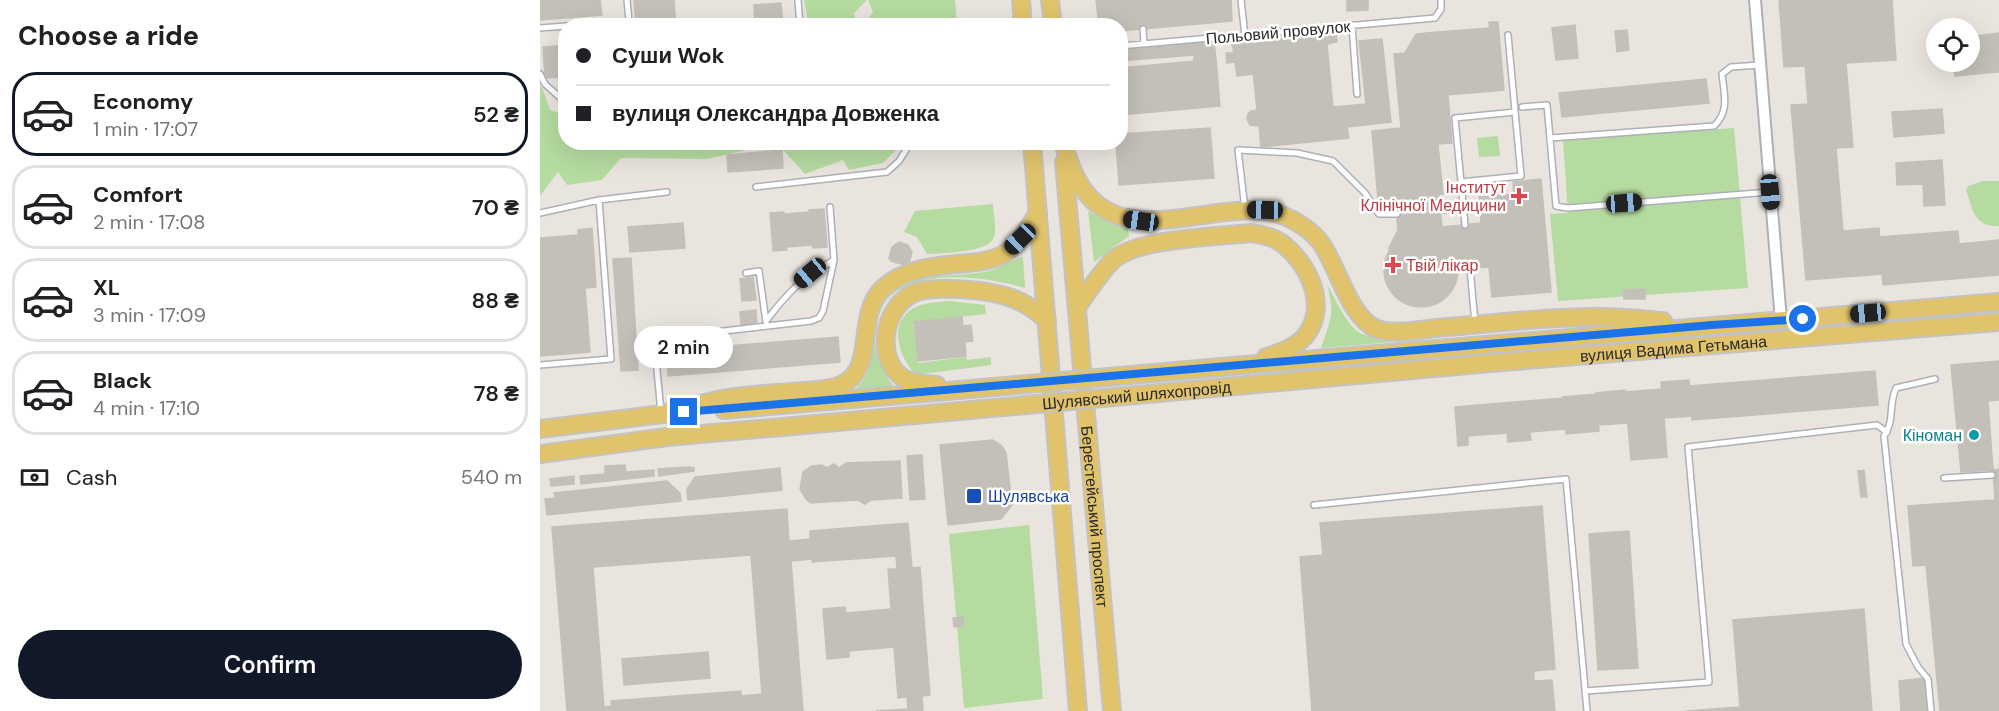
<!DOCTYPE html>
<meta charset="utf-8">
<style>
:root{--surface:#fff;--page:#f6f6f6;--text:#202124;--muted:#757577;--line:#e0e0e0;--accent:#111827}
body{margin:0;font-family:"DM Sans",sans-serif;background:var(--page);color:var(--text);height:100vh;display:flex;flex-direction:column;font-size:22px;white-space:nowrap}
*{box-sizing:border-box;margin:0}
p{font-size:20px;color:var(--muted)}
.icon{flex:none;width:33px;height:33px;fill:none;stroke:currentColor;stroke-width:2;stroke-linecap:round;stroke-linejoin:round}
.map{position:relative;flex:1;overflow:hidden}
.sheet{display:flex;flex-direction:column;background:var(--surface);width:540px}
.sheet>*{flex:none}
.hud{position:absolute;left:18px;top:18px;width:570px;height:132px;border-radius:24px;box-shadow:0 6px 24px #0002;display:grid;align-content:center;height:132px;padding:0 18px;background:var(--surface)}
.controls{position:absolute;left:1386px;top:18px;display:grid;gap:12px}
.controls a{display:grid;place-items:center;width:54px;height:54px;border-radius:50%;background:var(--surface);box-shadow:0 6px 24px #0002;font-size:30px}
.end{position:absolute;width:27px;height:27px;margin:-14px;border:8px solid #1a73e8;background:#fff;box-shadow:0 0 0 3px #fff}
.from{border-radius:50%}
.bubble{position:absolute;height:42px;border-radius:21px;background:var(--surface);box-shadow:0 6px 24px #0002;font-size:20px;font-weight:600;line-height:42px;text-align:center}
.car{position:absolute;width:18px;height:36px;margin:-18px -9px;border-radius:8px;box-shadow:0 0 4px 2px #0007;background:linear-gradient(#222 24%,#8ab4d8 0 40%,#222 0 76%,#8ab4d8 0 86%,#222 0)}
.hud b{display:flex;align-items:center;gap:21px;height:57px;font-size:22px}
.hud b+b{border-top:2px solid var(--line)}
.hud i{width:15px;height:15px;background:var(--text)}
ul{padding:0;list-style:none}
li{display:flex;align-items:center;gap:18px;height:84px;margin:0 12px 9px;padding:0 6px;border:3px solid var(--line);border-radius:24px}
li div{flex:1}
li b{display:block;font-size:22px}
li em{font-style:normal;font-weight:600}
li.on{border-color:var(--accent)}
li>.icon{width:54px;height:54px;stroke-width:1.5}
h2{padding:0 18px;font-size:27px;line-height:72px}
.pay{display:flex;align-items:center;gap:15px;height:66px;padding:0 18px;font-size:22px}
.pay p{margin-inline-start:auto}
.primary-button{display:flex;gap:12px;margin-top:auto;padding:12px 18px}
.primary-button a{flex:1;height:69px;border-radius:36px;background:var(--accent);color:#fff;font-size:24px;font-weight:600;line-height:69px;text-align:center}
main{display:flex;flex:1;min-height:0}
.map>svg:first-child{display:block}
</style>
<main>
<section class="sheet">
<h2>Choose a ride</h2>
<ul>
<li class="on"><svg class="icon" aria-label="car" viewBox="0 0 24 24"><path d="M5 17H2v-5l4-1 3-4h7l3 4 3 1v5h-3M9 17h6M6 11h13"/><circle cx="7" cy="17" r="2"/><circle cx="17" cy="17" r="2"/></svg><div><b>Economy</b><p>1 min · 17:07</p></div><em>52 ₴</em></li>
<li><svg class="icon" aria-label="car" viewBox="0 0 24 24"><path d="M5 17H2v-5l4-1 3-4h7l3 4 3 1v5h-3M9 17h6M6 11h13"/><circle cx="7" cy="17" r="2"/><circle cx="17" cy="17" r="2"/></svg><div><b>Comfort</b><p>2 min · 17:08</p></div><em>70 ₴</em></li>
<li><svg class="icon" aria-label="car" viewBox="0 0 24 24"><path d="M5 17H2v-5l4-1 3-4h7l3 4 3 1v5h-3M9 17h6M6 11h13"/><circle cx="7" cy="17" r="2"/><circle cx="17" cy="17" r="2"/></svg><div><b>XL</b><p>3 min · 17:09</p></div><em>88 ₴</em></li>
<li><svg class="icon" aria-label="car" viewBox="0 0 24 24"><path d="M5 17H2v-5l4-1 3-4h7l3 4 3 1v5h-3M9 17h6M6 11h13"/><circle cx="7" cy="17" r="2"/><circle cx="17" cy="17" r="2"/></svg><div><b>Black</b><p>4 min · 17:10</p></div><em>78 ₴</em></li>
</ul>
<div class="pay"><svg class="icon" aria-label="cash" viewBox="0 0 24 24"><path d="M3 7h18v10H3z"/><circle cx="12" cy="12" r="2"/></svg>Cash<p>540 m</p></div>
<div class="primary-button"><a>Confirm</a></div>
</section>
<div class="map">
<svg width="1459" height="711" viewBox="0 0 1459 711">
<rect width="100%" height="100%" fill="#eae4de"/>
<path fill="#b5dba0" d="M264 0H327L314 13 317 25 269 26Z
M328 0H415L417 25H323L333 12Z
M0 87H2L10 110 25 115 26 142H360L361 145 343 163 309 170 303 160 265 174 237 143 167 159 81 158 62 180 27 185 18 172 0 196Z
M1194 128 1208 288 1018 301 1010 214 1028 213 1023 140Z
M958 136 960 156 939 157 937 138Z
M1443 181H1459V226C1434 227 1433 210 1426 190L1428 186Z
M453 204C453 214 457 228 454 237 449 253 402 253 387 254L377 237 364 232 375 211Z
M548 211 569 223 588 229 589 236 554 262Z
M483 257 485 288C438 274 340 262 335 332 334 354 341 370 354 387L351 392 308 396C313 391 320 385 324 379 335 363 330 343 333 325 334 320 338 314 341 309 363 268 406 279 444 272 458 270 469 260 483 257Z
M787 284C795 298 807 327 822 334 830 337 843 337 851 338L853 342 781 348C791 319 795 314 787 284Z
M410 301 445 305 446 314 373 322 378 363 426 357 427 360 451 357V365L376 375C360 359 347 325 372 309 383 302 398 302 410 301Z
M489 525 503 699 424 708 409 534Z"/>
<path fill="#c3bfb9" stroke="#c5c0b7" stroke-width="1.5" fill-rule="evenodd" d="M0 0H60L62 15 0 20Z
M94 0H134L136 26H96Z
M556 0H691L692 21 580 31V26H559Z
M807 0H828V10L807 11Z
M1239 0H1352L1356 60 1306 63 1313 147 1296 148 1303 231 1339 228 1342 274 1266 280 1251 105 1268 104 1265 66 1244 67Z
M241 3 243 26H215L214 5Z
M949 22H958L964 90 955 91Z
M1035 25 1038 58 1016 60 1012 28Z
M949 28 955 91 892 96 886 33Z
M1087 30 1089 50 1077 52 1075 31Z
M796 32 797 42 787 44 793 107 826 104 819 41 842 39 851 122 807 127 809 138 721 147 719 126 710 125 707 119 708 114 711 111 717 110 710 42Z
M886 33 892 96 908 95 912 143 898 144 903 194 838 200 832 131 861 128 854 54 865 53 876 34Z
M1459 33V72L1415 76 1413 62H1430V37Z
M674 42 676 59 654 61V55L580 61V50Z
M710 42 713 74 697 76 695 62 687 63 686 53H694L692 44Z
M26 45V77L5 78 3 47Z
M676 59 680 106 580 115V68Z
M1166 79 1169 103 1022 117 1019 93Z
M1402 109 1404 133 1354 137 1352 112Z
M670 128 674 178 579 185 576 142H580V134Z
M242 150 243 168 188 172 187 155Z
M1402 160 1405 205 1384 206 1383 184 1357 185 1356 163Z
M1001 179 1011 292 952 297 949 267 918 269 912 249 903 240 887 233H875L864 237 856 242 849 252V248L858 230 855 198 899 195 902 227 941 223 939 197 974 194 973 182Z
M284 209 287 247 273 248 272 245 246 247 247 250 233 251 230 213 244 212V214L270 212 269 210Z
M143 223 145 248 90 252 88 227Z
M52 228 56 287 45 288 50 352 0 356V238L38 235V230Z
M1418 231 1419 244 1459 240V275L1343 285 1339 237Z
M844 270a37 37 0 1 1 74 0a37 37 0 1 1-74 0Z
M359 242 368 245 372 252 369 264 365 265 351 261 349 258 352 247Z
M91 258 98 370 81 371 73 259Z
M213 277 216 300 202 301 200 279Z
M1105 289V299H1084L1083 290Z
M216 310 217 324 201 325 200 312Z
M422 317 423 326 431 325 433 341 425 342 426 356 378 361 374 322Z
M298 337 300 362 128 376 126 351Z
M1459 361V400L1448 401 1453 470 1421 472 1411 365Z
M1335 371 1338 405 1152 420 1150 386Z
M1149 380 1152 416 1124 418 1121 382Z
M1122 389 1127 457 1091 460 1085 392Z
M1085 390 1088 423 1058 425 1056 393Z
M1056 394 1059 431 1026 434 1023 397Z
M1023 398 1025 429 990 432 991 440 968 442 967 433 928 436V445L918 446 915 407Z
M453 440 462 446 466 453 472 505 461 519 408 525 400 445Z
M382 455 385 499 370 500 367 456Z
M360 461 362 498 331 500 325 504 318 500 271 503 266 499 260 489 263 472 272 466 282 465 287 468 294 464 299 468 306 463Z
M85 465 86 472 114 470V476L41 484 40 476 65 474V466Z
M148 467 154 468V471L119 476 118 469Z
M240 468 242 490 148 500 147 489 155 477Z
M1459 469V711H1441L1423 502 1455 500 1453 470Z
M1324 470 1327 497H1321L1318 471Z
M34 476V484L11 486 10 479Z
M127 481 140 493 141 501 7 515 5 499 15 498 14 493Z
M1423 502 1441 711H1400L1386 565 1373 566 1368 506Z
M1002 506 1015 669 994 671V681L1012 680 1015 711H772L760 557 783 555 780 523Z
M247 509 249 541 270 539V531L368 523 372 568 380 567 390 695 382 696 383 711H336L368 709 367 697 358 698 354 647 309 651V657L287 659 283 609 305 607 306 613 351 609 348 569H357L356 556 272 562V559L251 561 263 711H27L12 527ZM211 555 222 694 201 696V691L71 701 72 706 64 707 53 567Z
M1089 531 1098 668 1058 670 1049 534Z
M1324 609 1332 711H1146L1200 707 1193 620Z
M423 617 424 626 414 627 413 618Z
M168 652 170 678 84 685 82 659Z
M1384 678 1387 711H1361L1359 681Z"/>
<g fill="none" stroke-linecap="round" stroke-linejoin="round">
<defs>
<path id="service" d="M258 0 260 26
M701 0 705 36
M812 25 817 94
M37 26 89 22 87 0
M0 28 26 26
M603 29 604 43
M580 46 895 18 901 9V0
M0 74 5 84 26 103
M982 107 1007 105 1016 206 1028 208 1230 192
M1010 138 1174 126C1190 111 1184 94 1182 74L1191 67 1220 65
M921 182 981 176 968 35
M216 187 347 172 359 161 371 142
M705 209 698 150 757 153 793 161 825 193 839 214H857
M900 210 924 209
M0 213 59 200 127 192
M925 225 915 118 975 112
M930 268 935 323
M206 273 219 271 226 322
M226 321C248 292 262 278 294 260
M0 365 71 359 59 200
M121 412 114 339 271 321 279 318 283 311 294 260 290 207
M1404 478 1452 475
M774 505 1026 479 1047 711
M1045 691 1169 682 1148 447 1337 425 1347 432
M1391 711 1388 679 1378 667 1366 644 1344 436C1355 421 1348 406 1356 388L1395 379"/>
<path id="minor" d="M1215 0 1241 321"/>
<g id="primary">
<path d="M481 0 483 26"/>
<path d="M510 0 513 26"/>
<path d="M492 142 538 711"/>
<path d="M523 143C527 154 530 166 536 177 566 239 631 218 686 212 705 210 726 208 744 216 757 221 772 231 781 243 797 265 810 319 837 329 851 335 881 330 896 328 946 324 996 318 1046 317 1071 316 1098 319 1123 321"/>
<path id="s1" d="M524 162 572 711"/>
<path d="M537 307C548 292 558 276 571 262 594 238 675 237 710 233 720 234 731 236 740 242 768 262 789 305 766 335 757 347 740 353 726 357"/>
<path id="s2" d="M951 363 1459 322"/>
<path d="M693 366 1459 302"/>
<path d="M397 385C388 384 374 384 365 379 335 362 342 309 372 294 389 284 448 290 468 297 483 301 495 310 507 320"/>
<path d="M184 410 431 389"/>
<path d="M121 414C143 409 165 402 188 398 213 394 239 393 265 391 277 390 289 390 301 385 337 369 315 317 342 289 365 267 398 266 428 263 440 262 456 260 467 252 480 242 489 227 498 213"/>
<path d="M0 429 131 413"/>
<path d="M0 454 127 437 242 427"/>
</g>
</defs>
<use href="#service" stroke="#aeb0b9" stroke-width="8"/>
<use href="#minor" stroke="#aeb0b9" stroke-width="14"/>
<use href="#primary" stroke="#c3c3c3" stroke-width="20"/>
<use href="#service" stroke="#fff" stroke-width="5"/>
<use href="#minor" stroke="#fff" stroke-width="10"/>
<use href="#primary" stroke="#e1c36c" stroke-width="16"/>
<defs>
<g id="primary-bridge">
<path d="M431 389 693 366"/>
<path id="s3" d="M242 427 951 363"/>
</g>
</defs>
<use href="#primary-bridge" stroke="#c3c3c3" stroke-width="20" stroke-linecap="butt"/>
<use href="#primary-bridge" stroke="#e1c36c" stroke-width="16"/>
</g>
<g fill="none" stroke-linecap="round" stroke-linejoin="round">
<path stroke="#1a73e8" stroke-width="8" d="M144 412 1172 325 1263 319"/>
</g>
<g fill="#e0444e" stroke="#fff" stroke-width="2">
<path d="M976 187h6v6h6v6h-6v6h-6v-6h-6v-6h6z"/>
<path d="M850 256h6v6h6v6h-6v6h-6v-6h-6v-6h6z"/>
</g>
<circle fill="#0f9aa8" stroke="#fff" stroke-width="2" cx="1434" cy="435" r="6"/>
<rect fill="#1a4fb4" stroke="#fff" stroke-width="2" x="426" y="488" width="16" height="16" rx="3"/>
<g text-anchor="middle" stroke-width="5" stroke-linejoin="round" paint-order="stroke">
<g font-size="16" fill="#2a2a2a" stroke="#fff">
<text transform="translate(738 32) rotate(-5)" y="6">Польовий провулок</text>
<text dy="6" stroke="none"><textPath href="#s2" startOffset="183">вулиця Вадима Гетьмана</textPath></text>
<text dy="6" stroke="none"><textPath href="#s3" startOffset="356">Шулявський шляхопровід</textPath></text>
<text dy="6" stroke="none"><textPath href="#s1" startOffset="356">Берестейський проспект</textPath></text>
</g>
<g font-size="16" fill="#be3a42" stroke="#fff" text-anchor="end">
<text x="966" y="193">Інститут<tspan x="966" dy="18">Клінічної Медицини</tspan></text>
<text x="866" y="271" text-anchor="start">Твій лікар</text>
</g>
<g font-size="16" fill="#0d838f" stroke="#fff" text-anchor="end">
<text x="1422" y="441">Кіноман</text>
</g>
<g font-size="16" fill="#164399" stroke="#fff" text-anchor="start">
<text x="448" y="502">Шулявська</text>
</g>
</g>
</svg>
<div class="controls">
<a><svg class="icon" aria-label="locate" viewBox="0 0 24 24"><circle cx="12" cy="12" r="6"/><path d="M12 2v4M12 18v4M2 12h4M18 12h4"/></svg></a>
</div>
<i class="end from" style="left:1263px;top:319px"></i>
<i class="end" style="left:144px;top:412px"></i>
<div class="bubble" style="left:94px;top:326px;width:99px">2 min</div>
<i class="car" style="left:1230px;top:192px;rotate:175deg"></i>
<i class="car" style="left:1084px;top:203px;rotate:86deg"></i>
<i class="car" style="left:725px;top:210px;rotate:271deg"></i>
<i class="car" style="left:601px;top:221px;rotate:278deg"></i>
<i class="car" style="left:480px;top:239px;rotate:226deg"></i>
<i class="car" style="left:270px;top:273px;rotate:230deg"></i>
<i class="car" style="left:1328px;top:313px;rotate:265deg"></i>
<div class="hud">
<b><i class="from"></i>Суши Wok</b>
<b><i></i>вулиця Олександра Довженка</b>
</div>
</div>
</main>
